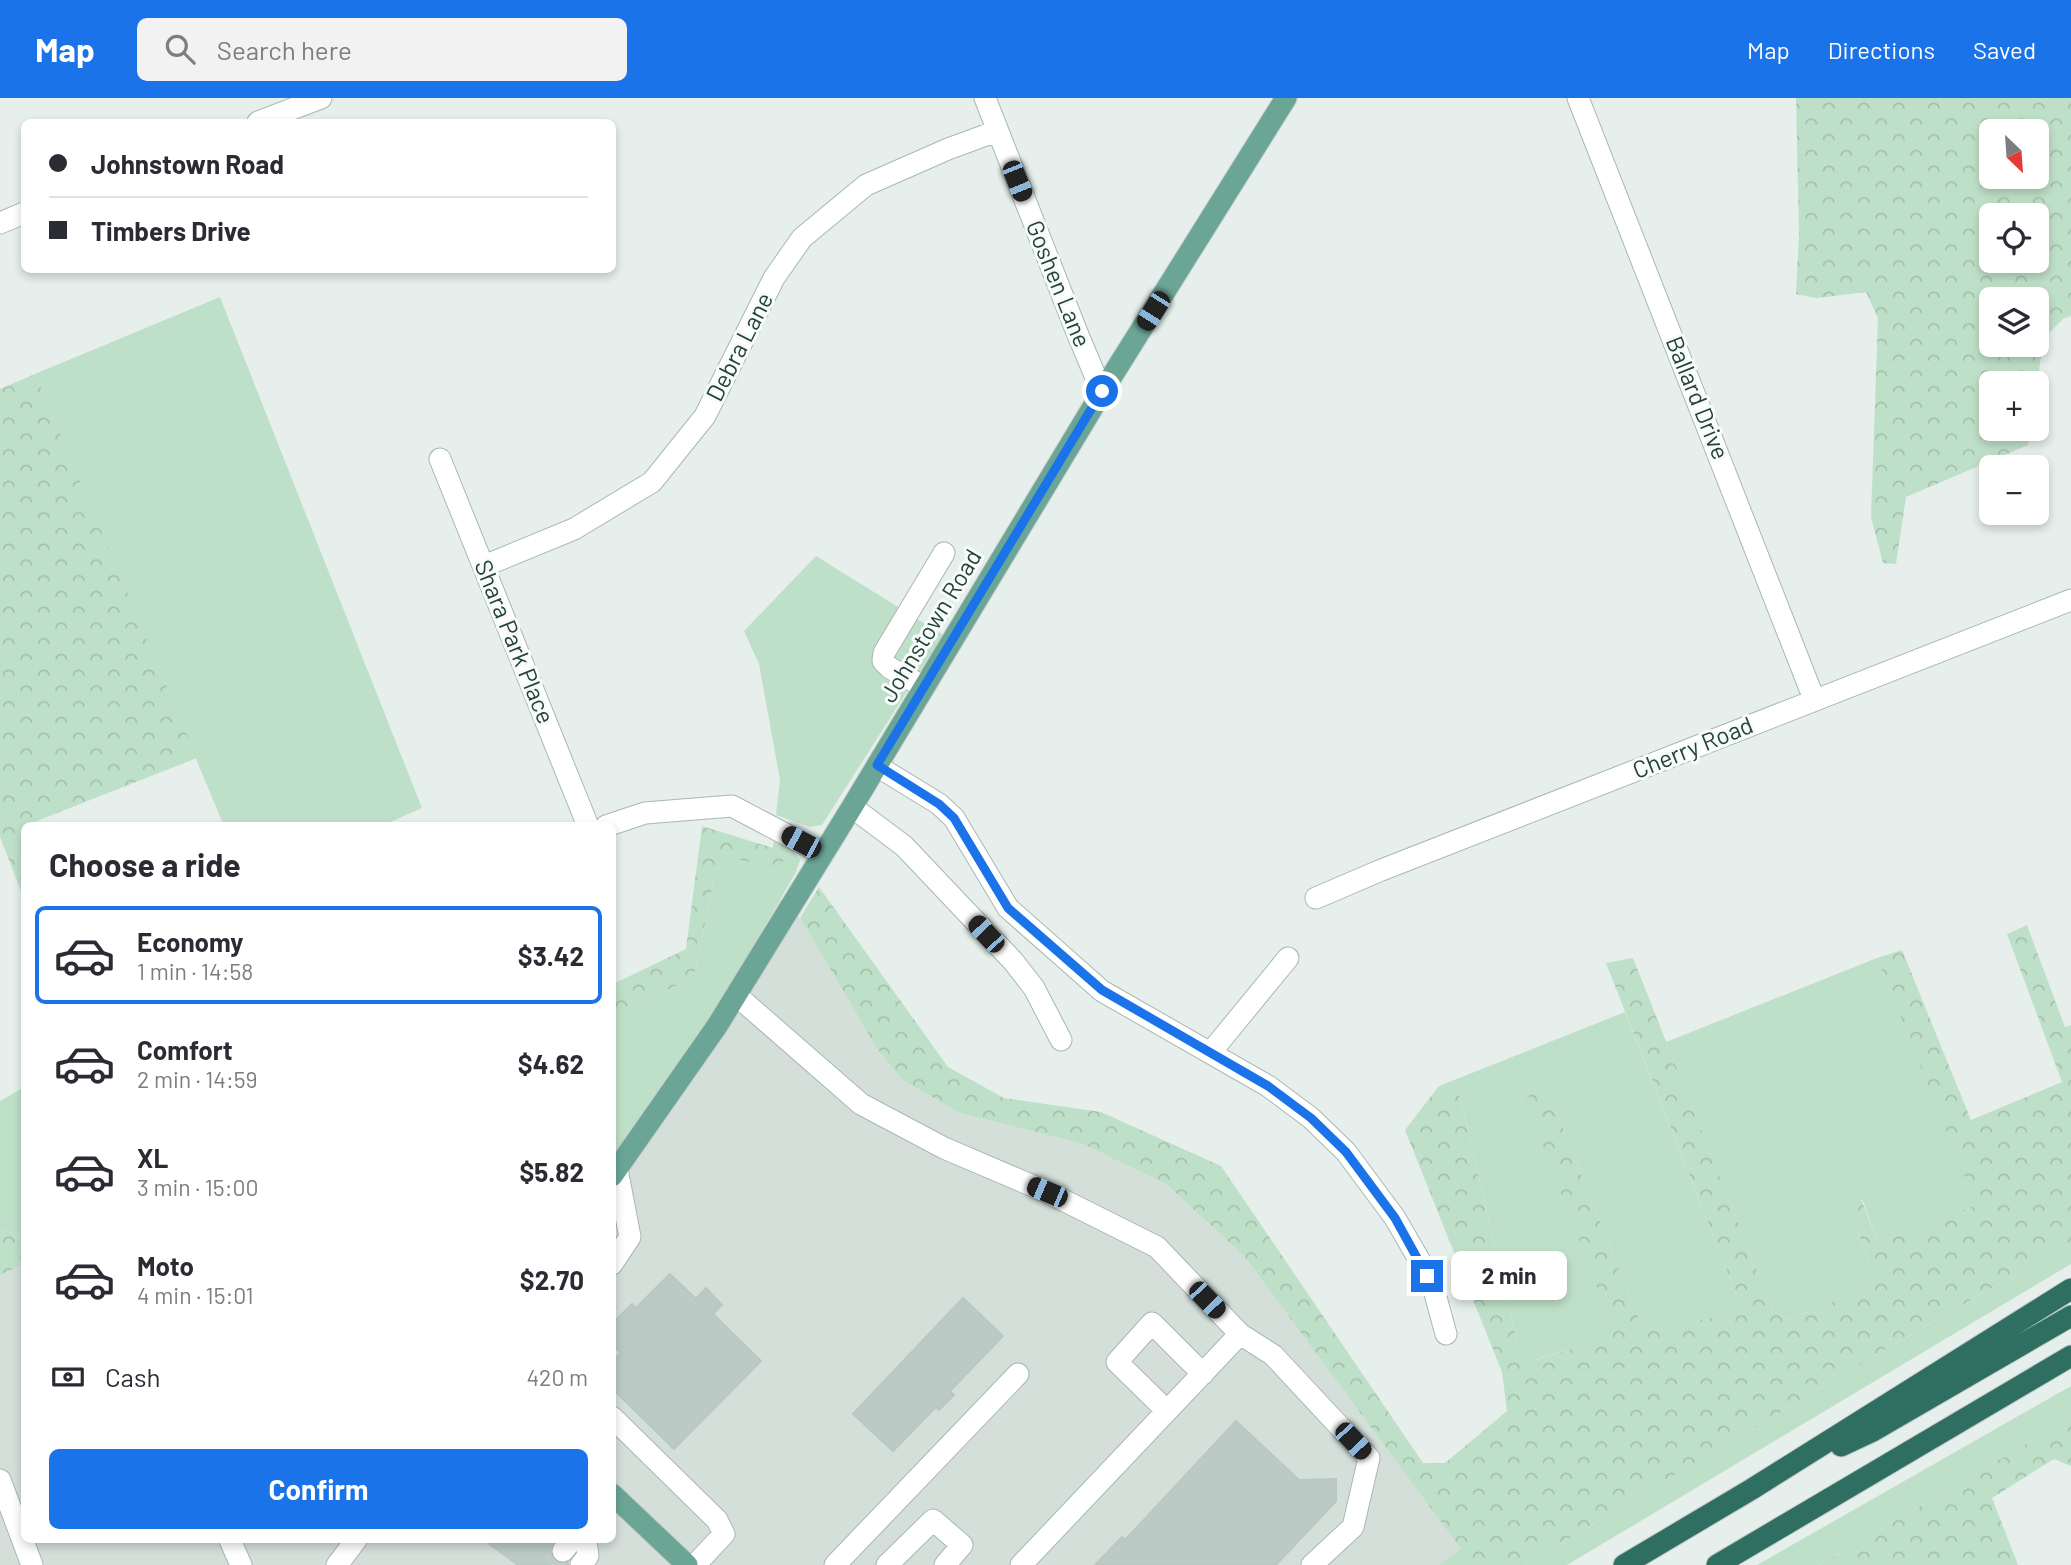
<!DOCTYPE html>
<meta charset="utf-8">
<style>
:root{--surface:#fff;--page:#f2f2f3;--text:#2b2b33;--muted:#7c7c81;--line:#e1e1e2;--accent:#1a73e8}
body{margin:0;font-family:Barlow,sans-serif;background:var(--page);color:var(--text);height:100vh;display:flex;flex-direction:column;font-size:26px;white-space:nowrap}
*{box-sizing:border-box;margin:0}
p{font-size:23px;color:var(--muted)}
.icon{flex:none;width:38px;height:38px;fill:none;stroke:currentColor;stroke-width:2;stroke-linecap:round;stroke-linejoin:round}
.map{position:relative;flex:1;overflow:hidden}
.details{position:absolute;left:21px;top:724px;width:595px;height:721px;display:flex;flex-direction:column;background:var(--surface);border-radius:10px;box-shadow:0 4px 10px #0003}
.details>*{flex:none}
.guide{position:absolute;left:21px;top:21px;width:595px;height:154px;border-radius:10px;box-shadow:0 4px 10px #0003;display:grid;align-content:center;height:154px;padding:0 28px;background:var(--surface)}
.needle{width:46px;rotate:155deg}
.tools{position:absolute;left:1979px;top:21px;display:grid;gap:14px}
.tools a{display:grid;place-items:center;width:70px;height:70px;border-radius:10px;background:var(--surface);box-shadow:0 4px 10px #0003;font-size:35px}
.end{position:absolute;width:32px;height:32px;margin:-16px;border:9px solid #1a73e8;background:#fff;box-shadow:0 0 0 4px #fff}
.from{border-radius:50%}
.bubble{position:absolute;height:49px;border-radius:10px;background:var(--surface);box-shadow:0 4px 10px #0003;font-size:23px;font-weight:700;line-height:49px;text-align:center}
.car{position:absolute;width:21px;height:42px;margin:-21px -10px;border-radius:9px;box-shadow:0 0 5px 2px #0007;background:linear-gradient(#222 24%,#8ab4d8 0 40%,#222 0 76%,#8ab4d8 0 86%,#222 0)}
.guide b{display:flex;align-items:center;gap:24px;height:66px;font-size:26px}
.guide b+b{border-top:2px solid var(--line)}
.guide i{width:18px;height:18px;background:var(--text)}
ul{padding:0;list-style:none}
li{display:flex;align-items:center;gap:21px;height:98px;margin:0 14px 10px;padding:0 14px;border:4px solid transparent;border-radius:10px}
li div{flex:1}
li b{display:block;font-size:26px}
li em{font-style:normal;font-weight:700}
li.on{border-color:var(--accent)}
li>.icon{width:63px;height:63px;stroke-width:1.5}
h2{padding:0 28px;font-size:32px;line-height:84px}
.pay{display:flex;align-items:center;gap:18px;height:77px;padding:0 28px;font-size:26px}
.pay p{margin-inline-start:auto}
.button{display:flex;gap:14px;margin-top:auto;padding:14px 28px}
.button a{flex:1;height:80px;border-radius:10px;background:var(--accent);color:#fff;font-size:28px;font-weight:700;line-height:80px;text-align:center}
header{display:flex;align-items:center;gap:42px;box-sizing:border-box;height:98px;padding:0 35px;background:var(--accent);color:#fff}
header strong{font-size:33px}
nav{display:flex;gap:38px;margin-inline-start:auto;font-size:24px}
.search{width:490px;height:63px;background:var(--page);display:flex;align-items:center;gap:18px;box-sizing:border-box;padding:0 24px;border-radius:10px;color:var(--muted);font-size:26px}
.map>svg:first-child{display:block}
</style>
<header>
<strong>Map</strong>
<div class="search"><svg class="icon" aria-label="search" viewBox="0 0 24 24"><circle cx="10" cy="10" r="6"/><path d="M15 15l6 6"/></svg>Search here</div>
<nav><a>Map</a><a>Directions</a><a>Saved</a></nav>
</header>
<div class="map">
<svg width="2071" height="1467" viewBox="0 0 2071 1467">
<defs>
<pattern id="forest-crowns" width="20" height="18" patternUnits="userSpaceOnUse" patternTransform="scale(1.75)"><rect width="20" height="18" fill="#bfe0c8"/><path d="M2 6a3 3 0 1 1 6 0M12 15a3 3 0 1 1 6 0" fill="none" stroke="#a4c1ad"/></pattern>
</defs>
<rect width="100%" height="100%" fill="#e6efeb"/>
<path fill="#d4dfda" d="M780 802 800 820 876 949 902 982 960 1015 1083 1046 1166 1086 1244 1158 1462 1452 1439 1467H0V1177L24 1166V1442H612L613 1058 670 979 728 892Z"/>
<path fill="#bfe0c8" d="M220 199 422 710 381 728H224L35 276Z
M816 458 943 537 822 727 810 729 776 717 780 682 759 566 744 533Z
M774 738 792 752 800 762 796 774 728 892 670 979 613 1058V919L676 888 695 874 716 772 727 759H787L773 750Z
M1877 860 1977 1107 1878 1145 1862 1101 1848 1107 1876 1181 1846 1198 1788 1222 1773 1213 1666 944Z
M1625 914 1737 1198 1719 1218 1652 1234 1639 1221 1552 1003H1527L1609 1221 1591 1245 1534 1262 1519 1252 1460 998 1439 988Z
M24 989V1138L0 1132V1003Z
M2071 1144V1166L1567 1467H1525L1883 1253Z
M2071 1288V1320L1819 1467H1757Z"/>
<path fill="url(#forest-crowns)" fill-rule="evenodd" d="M1796 0H2071V218L2063 221 2044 240 2037 285H1992V331H2031L2028 347 1906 399 1896 466 1883 465 1871 419 1878 220 1866 194 1817 200 1796 196 1799 135ZM1992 33H2037V79H1992ZM1992 117H2037V163H1992ZM1992 201H2037V247H1992Z
M35 276 197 660 24 728V801L0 739V291Z
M702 728 773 750 787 759 777 770 727 759 716 772 695 874 676 888 613 919V886L686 851Z
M819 789 948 969 1004 1000 1101 1014 1221 1068 1423 1365H1445L1507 1313 1502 1274 1405 1032 1439 988 1460 998 1519 1252 1535 1262 1591 1245 1609 1221 1526 1003 1533 991 1552 1003 1639 1221 1652 1233 1719 1218 1737 1198 1606 865 1633 860 1773 1213 1788 1222 1846 1198 1876 1181 1848 1107 1861 1101 1878 1145 1976 1107 1877 860 1902 852 1971 1022 2062 984 2007 836 2027 827 2065 929 2071 927V1144L1883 1253 1525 1467H1439L1461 1451 1244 1158 1166 1086 1083 1046 960 1015 902 982 876 949 800 820Z
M0 1132 24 1138V1166L0 1177Z
M2071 1320V1368L2054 1361 1992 1400 2018 1467H1819Z"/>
<path fill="#bbcac4" stroke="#b8c9c2" stroke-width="2" d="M670 1176 696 1201 706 1190 722 1207 713 1216 761 1263 674 1351 612 1290V1264L621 1255 612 1247V1226L632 1206 636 1210Z
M963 1200 1003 1238 950 1293 954 1297 939 1312 936 1309 893 1353 853 1316Z
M1236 1323 1299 1382 1336 1381V1403L1276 1467H1095L1122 1439 1125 1442Z
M484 1442H549L553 1445 550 1452 554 1463 562 1466 568 1465V1467H518Z"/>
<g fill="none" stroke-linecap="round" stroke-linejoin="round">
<path stroke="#bfccc8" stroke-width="21" stroke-dasharray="21 10" stroke-linecap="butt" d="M551 1467 563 1453"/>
<defs>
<path id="minor" d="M985 0 1076 232 1102 294
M1578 0 1814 601
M258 24 321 0
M0 125 24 115
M440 361 588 728
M484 468 574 431 652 384 705 318 774 180 802 140 866 87 948 51 997 33
M924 589 890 570 883 563 884 555 944 455
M877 668 939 706 954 720 1008 810 1102 893 1268 988 1311 1020 1346 1054 1395 1120 1421 1165 1434 1192 1446 1236
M852 709 904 748 1013 863 1034 890 1061 942
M606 728 645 715 732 708 823 756
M1316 800 1379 773 2071 502
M736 897 861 1006 944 1050 1047 1094 1157 1149 1240 1236
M1211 954 1288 860
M612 1166 630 1139 617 1071
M1167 1313 1117 1264 1152 1225 1203 1276
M612 1319 717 1422 724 1436 695 1467
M0 1382 32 1467
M230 1442 241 1467
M563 1453 572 1442
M337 1467 356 1442
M581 1467 588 1458 586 1442
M835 1467 1018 1276
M887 1467 933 1422 962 1447 945 1467
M1021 1467 1240 1236 1273 1257 1369 1360 1353 1429 1312 1467"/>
<path id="major" d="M612 1078 717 928 852 709 1102 294 1286 0
M612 1396 687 1467"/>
<path id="highway" d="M1841 1348 1873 1333 2071 1218
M1624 1467 1752 1391 2071 1191
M1717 1467 2071 1258"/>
</defs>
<use href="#minor" stroke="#a8b8b2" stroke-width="23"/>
<use href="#major" stroke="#c2cac8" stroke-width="23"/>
<use href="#highway" stroke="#c2cac8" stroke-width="23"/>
<use href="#minor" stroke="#fff" stroke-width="21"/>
<use href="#major" stroke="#6aa596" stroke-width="21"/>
<use href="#highway" stroke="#2f6f62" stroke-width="21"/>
</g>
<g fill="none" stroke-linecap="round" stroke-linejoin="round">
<path stroke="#1a73e8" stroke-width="9" d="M1102 293 877 667 939 706 954 720 1008 810 1102 892 1268 988 1311 1020 1346 1054 1395 1120 1427 1178"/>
</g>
<g text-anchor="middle" stroke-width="6" stroke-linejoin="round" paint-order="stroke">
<g font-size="24" fill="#24423a" stroke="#f7fbf9">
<text transform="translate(1058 186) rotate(68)" y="8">Goshen Lane</text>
<text transform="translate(740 249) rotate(-63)" y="8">Debra Lane</text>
<text transform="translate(1697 300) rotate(68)" y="8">Ballard Drive</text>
<text transform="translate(931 528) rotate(-59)" y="8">Johnstown Road</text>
<text transform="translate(514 544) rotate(68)" y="8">Shara Park Place</text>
<text transform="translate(1693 650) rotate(-22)" y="8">Cherry Road</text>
</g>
</g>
</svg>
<div class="tools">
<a><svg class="needle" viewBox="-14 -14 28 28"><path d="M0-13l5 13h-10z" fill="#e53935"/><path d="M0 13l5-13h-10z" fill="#7c7c81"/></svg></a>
<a><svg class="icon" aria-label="locate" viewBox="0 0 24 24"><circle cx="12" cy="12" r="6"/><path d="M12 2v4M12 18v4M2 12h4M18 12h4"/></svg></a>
<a><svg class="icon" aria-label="layers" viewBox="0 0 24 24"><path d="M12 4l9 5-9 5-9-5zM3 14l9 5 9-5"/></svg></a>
<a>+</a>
<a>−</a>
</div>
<i class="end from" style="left:1102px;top:293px"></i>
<i class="end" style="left:1427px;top:1178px"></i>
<div class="bubble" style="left:1451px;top:1153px;width:116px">2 min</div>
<i class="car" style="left:1017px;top:83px;rotate:158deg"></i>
<i class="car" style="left:1153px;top:213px;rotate:212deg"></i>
<i class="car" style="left:801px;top:744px;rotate:298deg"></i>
<i class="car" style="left:986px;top:836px;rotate:317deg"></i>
<i class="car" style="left:1047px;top:1094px;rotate:293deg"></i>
<i class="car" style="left:1207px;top:1202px;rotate:136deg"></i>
<i class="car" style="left:1353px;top:1343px;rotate:137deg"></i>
<div class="guide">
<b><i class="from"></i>Johnstown Road</b>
<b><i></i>Timbers Drive</b>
</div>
<section class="details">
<h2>Choose a ride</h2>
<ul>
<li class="on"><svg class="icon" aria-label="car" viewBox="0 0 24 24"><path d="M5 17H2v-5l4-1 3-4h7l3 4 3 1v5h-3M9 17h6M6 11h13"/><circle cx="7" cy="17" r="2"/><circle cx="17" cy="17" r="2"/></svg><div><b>Economy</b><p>1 min · 14:58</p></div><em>$3.42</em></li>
<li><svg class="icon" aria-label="car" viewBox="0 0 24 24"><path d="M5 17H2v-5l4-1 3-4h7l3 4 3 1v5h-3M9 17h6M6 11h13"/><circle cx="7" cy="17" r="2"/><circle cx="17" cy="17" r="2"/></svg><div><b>Comfort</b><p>2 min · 14:59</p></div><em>$4.62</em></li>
<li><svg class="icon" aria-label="car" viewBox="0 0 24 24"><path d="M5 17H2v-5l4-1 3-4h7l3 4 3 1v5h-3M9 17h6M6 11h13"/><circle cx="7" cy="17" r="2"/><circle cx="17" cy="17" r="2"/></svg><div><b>XL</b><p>3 min · 15:00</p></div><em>$5.82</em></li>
<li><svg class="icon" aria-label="car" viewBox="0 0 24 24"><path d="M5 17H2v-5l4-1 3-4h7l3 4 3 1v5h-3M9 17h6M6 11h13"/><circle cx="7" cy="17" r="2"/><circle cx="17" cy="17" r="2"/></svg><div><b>Moto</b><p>4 min · 15:01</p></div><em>$2.70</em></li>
</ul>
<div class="pay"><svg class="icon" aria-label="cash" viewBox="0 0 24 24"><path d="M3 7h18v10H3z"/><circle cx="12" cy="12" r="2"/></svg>Cash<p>420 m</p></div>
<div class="button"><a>Confirm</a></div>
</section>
</div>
